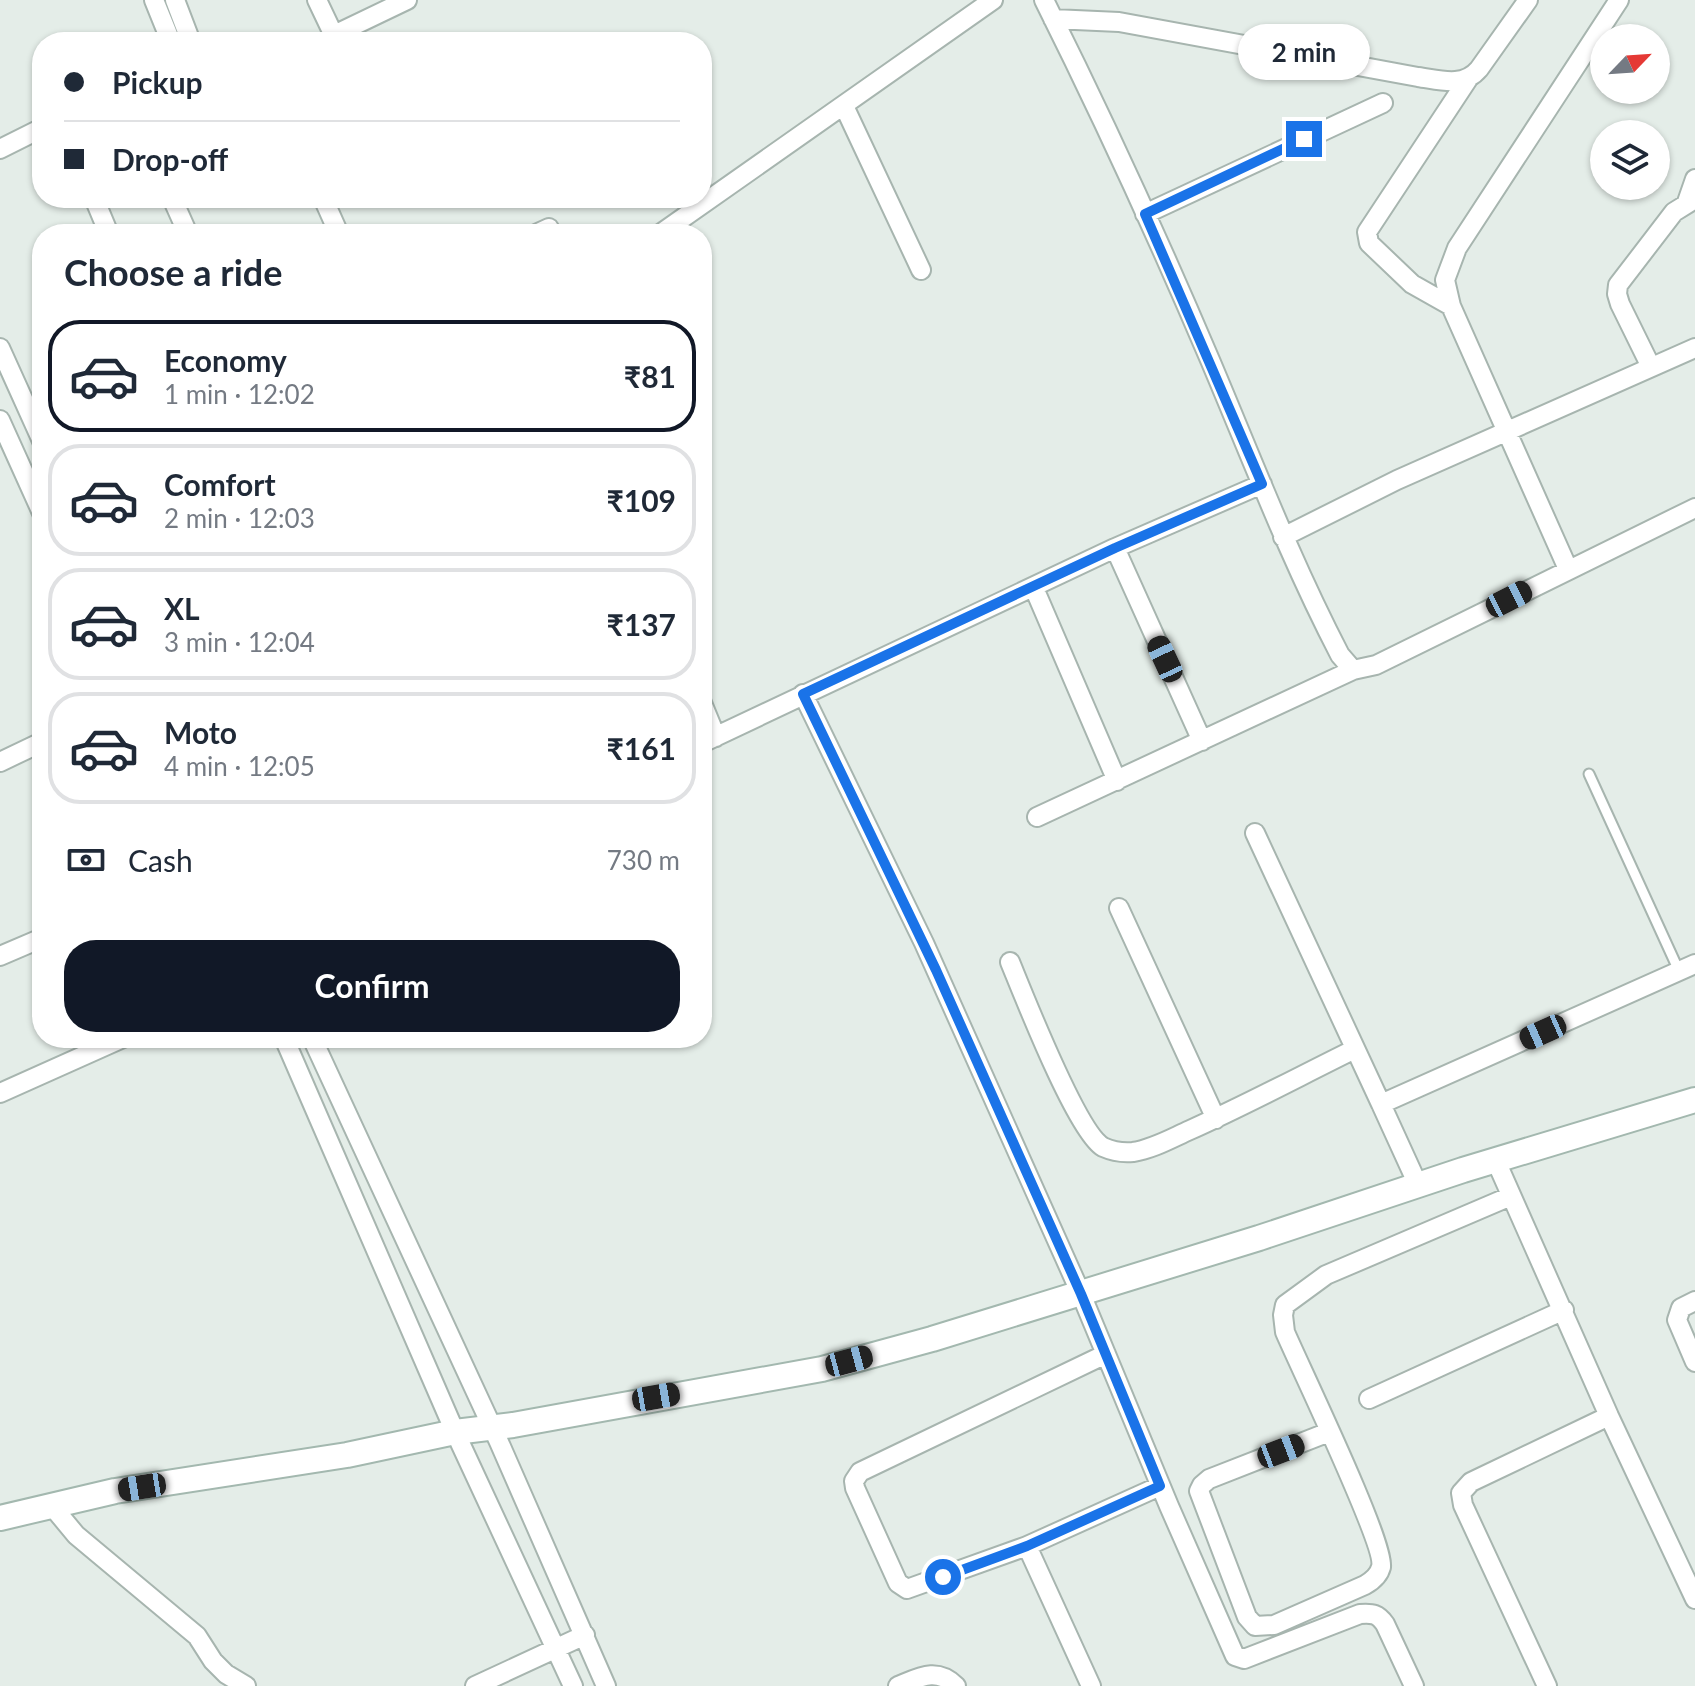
<!DOCTYPE html>
<meta charset="utf-8">
<style>
:root{--surface:#fff;--page:#f6f6f7;--text:#1f2937;--muted:#747a83;--line:#e0e1e3;--accent:#111827}
body{margin:0;font-family:Lato,sans-serif;background:var(--page);color:var(--text);height:100vh;display:flex;flex-direction:column;font-size:30px;white-space:nowrap}
*{box-sizing:border-box;margin:0}
p{font-size:26px;color:var(--muted)}
.icon{flex:none;width:44px;height:44px;fill:none;stroke:currentColor;stroke-width:2;stroke-linecap:round;stroke-linejoin:round}
.map{position:relative;flex:1;overflow:hidden}
.panel{position:absolute;left:32px;top:224px;width:680px;height:824px;display:flex;flex-direction:column;background:var(--surface);border-radius:32px;box-shadow:0 2px 6px #0004}
.panel>*{flex:none}
.banner{position:absolute;left:32px;top:32px;width:680px;height:176px;border-radius:32px;box-shadow:0 2px 6px #0004;display:grid;align-content:center;height:176px;padding:0 32px;background:var(--surface)}
.needle{width:52px;rotate:65deg}
.buttons{position:absolute;left:1590px;top:24px;display:grid;gap:16px}
.buttons a{display:grid;place-items:center;width:80px;height:80px;border-radius:50%;background:var(--surface);box-shadow:0 2px 6px #0004;font-size:40px}
.end{position:absolute;width:36px;height:36px;margin:-18px;border:10px solid #1a73e8;background:#fff;box-shadow:0 0 0 4px #fff}
.from{border-radius:50%}
.bubble{position:absolute;height:56px;border-radius:28px;background:var(--surface);box-shadow:0 2px 6px #0004;font-size:26px;font-weight:700;line-height:56px;text-align:center}
.car{position:absolute;width:24px;height:48px;margin:-24px -12px;border-radius:10px;box-shadow:0 0 6px 2px #0007;background:linear-gradient(#222 24%,#8ab4d8 0 40%,#222 0 76%,#8ab4d8 0 86%,#222 0)}
.banner b{display:flex;align-items:center;gap:28px;height:76px;font-size:30px}
.banner b+b{border-top:2px solid var(--line)}
.banner i{width:20px;height:20px;background:var(--text)}
ul{padding:0;list-style:none}
li{display:flex;align-items:center;gap:24px;height:112px;margin:0 16px 12px;padding:0 16px;border:4px solid var(--line);border-radius:32px}
li div{flex:1}
li b{display:block;font-size:30px}
li em{font-style:normal;font-weight:700}
li.active{border-color:var(--accent)}
li>.icon{width:72px;height:72px;stroke-width:1.5}
h2{padding:0 32px;font-size:36px;line-height:96px}
.pay{display:flex;align-items:center;gap:20px;height:88px;padding:0 32px;font-size:30px}
.pay p{margin-inline-start:auto}
.button{display:flex;gap:16px;margin-top:auto;padding:16px 32px}
.button a{flex:1;height:92px;border-radius:32px;background:var(--accent);color:#fff;font-size:32px;font-weight:700;line-height:92px;text-align:center}
.map>svg:first-child{display:block}
</style>
<div class="map">
<svg width="1695" height="1686" viewBox="0 0 1695 1686">
<rect width="100%" height="100%" fill="#e4ede8"/>
<g fill="none" stroke-linecap="round" stroke-linejoin="round">
<defs>
<path id="lane" d="M1589 774 1679 971"/>
<path id="street" d="M154 0 171 42
M175 0 191 42
M317 0 337 42
M1044 0C1103 118 1158 238 1210 360 1252 459 1290 559 1340 655L1353 670 1376 665 1695 508
M1053 19 1119 22 1418 77C1440 80 1463 88 1479 69L1528 0
M334 35 407 0
M844 106 921 270
M0 149 42 128
M94 198 109 234
M172 198 188 234
M323 198 339 234
M1687 202 1695 179
M1145 214 1383 103
M536 234 549 228
M660 234 993 0
M1451 306 1412 284 1369 243 1367 232 1468 79
M0 348 42 441
M1651 367 1620 304 1617 294 1618 285 1674 212 1695 199
M0 420 42 513
M1283 537 1397 480 1695 348
M1115 548 1202 741
M1568 569 1451 306 1445 280 1457 248 1619 0
M1034 588 1117 781
M803 694 924 943 1081 1294 1169 1506 1235 1656 1244 1659 1360 1614C1373 1613 1378 1614 1385 1624L1414 1686
M702 703 716 737
M702 743 1115 548 1262 484
M0 762 42 742
M1037 817 1353 670
M1255 833 1381 1104
M1119 908 1216 1119
M0 956 42 938
M1010 962C1024 996 1077 1132 1103 1147 1112 1151 1123 1153 1133 1152 1153 1149 1172 1138 1190 1130 1246 1105 1300 1076 1355 1049
M284 1038 455 1432 573 1686
M312 1038 499 1442 606 1686
M0 1093 123 1038
M1496 1161 1609 1416 1695 1599
M1418 1185 1381 1104 1695 964
M1695 1301 1681 1308 1677 1320 1695 1362
M1106 1354 860 1472 854 1481 855 1488 898 1583 907 1589 1027 1546 1160 1486
M1369 1399 1564 1310
M1329 1432 1209 1479 1202 1485 1199 1491 1247 1617 1255 1626 1274 1625 1365 1585C1372 1581 1379 1575 1381 1567 1386 1545 1299 1365 1285 1332L1283 1315 1285 1305 1326 1275 1511 1196
M52 1506 76 1535 197 1636 213 1661 226 1674 246 1686
M1027 1546 1091 1686
M475 1686 585 1635
M898 1686C920 1677 937 1667 956 1686
M1547 1686 1463 1505 1461 1493 1471 1482 1609 1416"/>
<path id="secondary" d="M0 1518 115 1491 347 1455 455 1432 513 1425 822 1369 932 1339 1259 1238 1463 1170 1695 1100"/>
</defs>
<use href="#lane" stroke="#a7b5af" stroke-width="13"/>
<use href="#street" stroke="#a7b5af" stroke-width="22"/>
<use href="#secondary" stroke="#a3b8af" stroke-width="28"/>
<use href="#lane" stroke="#fff" stroke-width="9"/>
<use href="#street" stroke="#fff" stroke-width="18"/>
<use href="#secondary" stroke="#fff" stroke-width="24"/>
</g>
<g fill="none" stroke-linecap="round" stroke-linejoin="round">
<path stroke="#1a73e8" stroke-width="10" d="M943 1577 1027 1546 1160 1486 1081 1294 936 970 803 694 1115 548 1262 484 1145 214 1304 139"/>
</g>
</svg>
<div class="buttons">
<a><svg class="needle" viewBox="-14 -14 28 28"><path d="M0-13l5 13h-10z" fill="#e53935"/><path d="M0 13l5-13h-10z" fill="#747a83"/></svg></a>
<a><svg class="icon" aria-label="layers" viewBox="0 0 24 24"><path d="M12 4l9 5-9 5-9-5zM3 14l9 5 9-5"/></svg></a>
</div>
<i class="end from" style="left:943px;top:1577px"></i>
<i class="end" style="left:1304px;top:139px"></i>
<div class="bubble" style="left:1238px;top:24px;width:132px">2 min</div>
<i class="car" style="left:1509px;top:599px;rotate:63deg"></i>
<i class="car" style="left:1165px;top:659px;rotate:335deg"></i>
<i class="car" style="left:1543px;top:1032px;rotate:246deg"></i>
<i class="car" style="left:849px;top:1361px;rotate:75deg"></i>
<i class="car" style="left:656px;top:1397px;rotate:80deg"></i>
<i class="car" style="left:1281px;top:1451px;rotate:69deg"></i>
<i class="car" style="left:142px;top:1487px;rotate:261deg"></i>
<div class="banner">
<b><i class="from"></i>Pickup</b>
<b><i></i>Drop-off</b>
</div>
<section class="panel">
<h2>Choose a ride</h2>
<ul>
<li class="active"><svg class="icon" aria-label="car" viewBox="0 0 24 24"><path d="M5 17H2v-5l4-1 3-4h7l3 4 3 1v5h-3M9 17h6M6 11h13"/><circle cx="7" cy="17" r="2"/><circle cx="17" cy="17" r="2"/></svg><div><b>Economy</b><p>1 min · 12:02</p></div><em>₹81</em></li>
<li><svg class="icon" aria-label="car" viewBox="0 0 24 24"><path d="M5 17H2v-5l4-1 3-4h7l3 4 3 1v5h-3M9 17h6M6 11h13"/><circle cx="7" cy="17" r="2"/><circle cx="17" cy="17" r="2"/></svg><div><b>Comfort</b><p>2 min · 12:03</p></div><em>₹109</em></li>
<li><svg class="icon" aria-label="car" viewBox="0 0 24 24"><path d="M5 17H2v-5l4-1 3-4h7l3 4 3 1v5h-3M9 17h6M6 11h13"/><circle cx="7" cy="17" r="2"/><circle cx="17" cy="17" r="2"/></svg><div><b>XL</b><p>3 min · 12:04</p></div><em>₹137</em></li>
<li><svg class="icon" aria-label="car" viewBox="0 0 24 24"><path d="M5 17H2v-5l4-1 3-4h7l3 4 3 1v5h-3M9 17h6M6 11h13"/><circle cx="7" cy="17" r="2"/><circle cx="17" cy="17" r="2"/></svg><div><b>Moto</b><p>4 min · 12:05</p></div><em>₹161</em></li>
</ul>
<div class="pay"><svg class="icon" aria-label="cash" viewBox="0 0 24 24"><path d="M3 7h18v10H3z"/><circle cx="12" cy="12" r="2"/></svg>Cash<p>730 m</p></div>
<div class="button"><a>Confirm</a></div>
</section>
</div>
